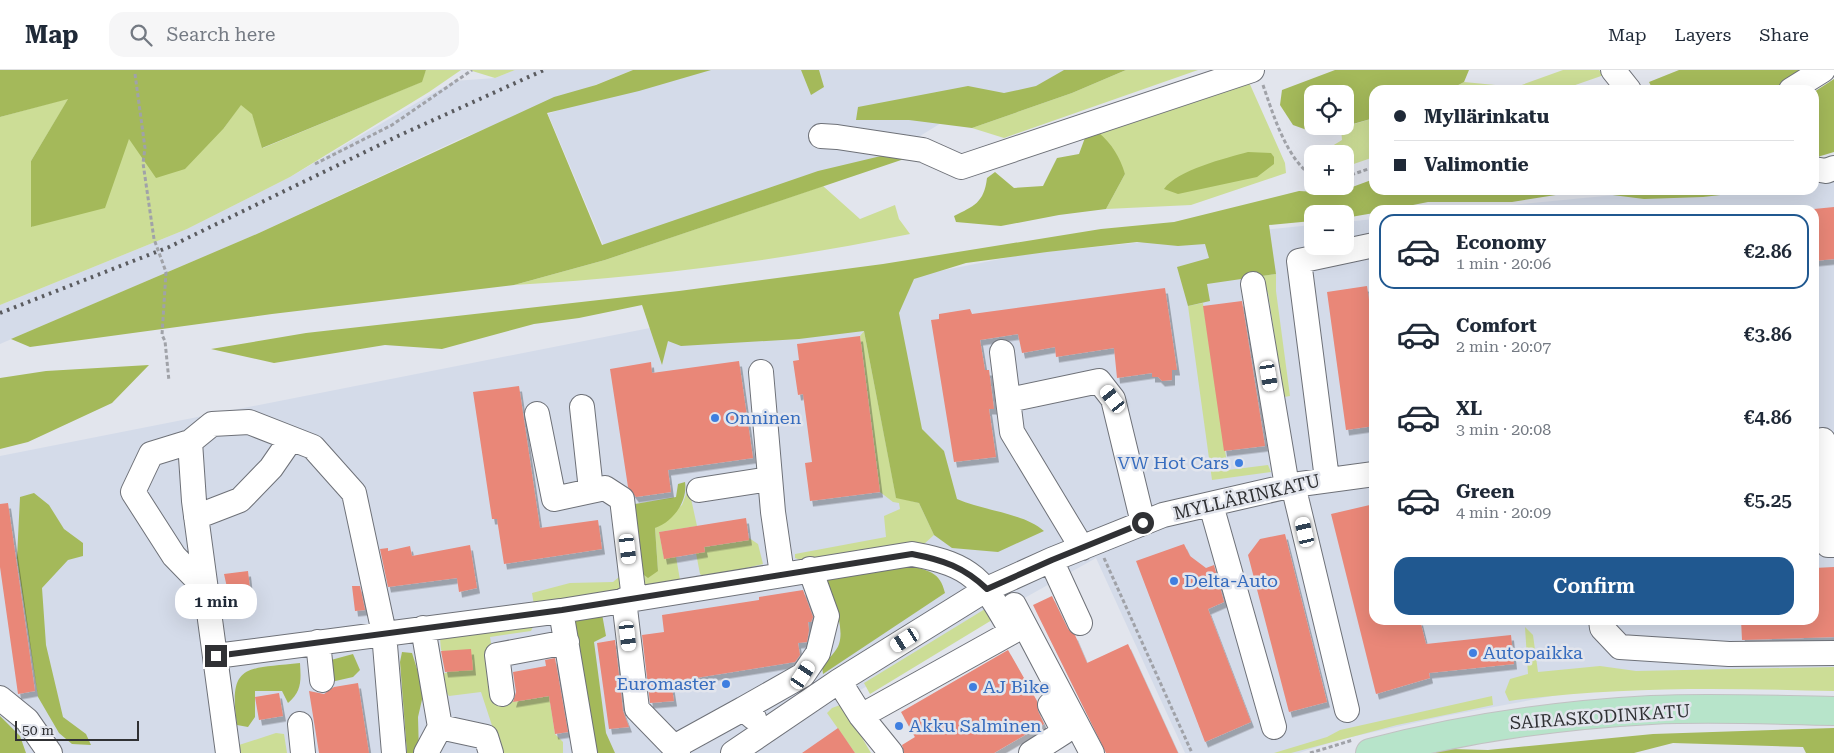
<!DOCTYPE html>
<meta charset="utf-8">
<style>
:root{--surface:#fff;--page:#f6f6f7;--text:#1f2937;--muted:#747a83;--line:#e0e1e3;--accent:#205890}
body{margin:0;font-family:"Roboto Serif",serif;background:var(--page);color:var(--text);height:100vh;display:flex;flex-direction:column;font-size:19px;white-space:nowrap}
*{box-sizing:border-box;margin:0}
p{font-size:16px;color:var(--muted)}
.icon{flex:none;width:28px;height:28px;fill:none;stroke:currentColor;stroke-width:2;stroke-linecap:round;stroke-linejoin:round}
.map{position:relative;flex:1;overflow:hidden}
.details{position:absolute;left:1369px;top:135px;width:450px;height:420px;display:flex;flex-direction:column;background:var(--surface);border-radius:15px;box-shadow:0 5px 20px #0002}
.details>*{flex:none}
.hud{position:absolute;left:1369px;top:15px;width:450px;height:110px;border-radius:15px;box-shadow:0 5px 20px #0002;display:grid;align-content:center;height:110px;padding:0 25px;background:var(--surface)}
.controls{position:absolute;left:1304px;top:15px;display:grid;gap:10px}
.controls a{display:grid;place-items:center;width:50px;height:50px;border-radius:10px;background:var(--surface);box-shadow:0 5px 20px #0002;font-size:25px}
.scale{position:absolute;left:15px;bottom:12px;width:124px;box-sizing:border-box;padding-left:5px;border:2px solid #303134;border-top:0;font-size:14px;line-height:18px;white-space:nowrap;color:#303134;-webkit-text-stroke:4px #e2e5ed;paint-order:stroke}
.end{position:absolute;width:22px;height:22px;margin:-11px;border:6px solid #303134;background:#fff;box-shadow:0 0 0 2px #fff}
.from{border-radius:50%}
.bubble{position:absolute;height:35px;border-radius:15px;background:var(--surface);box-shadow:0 5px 20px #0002;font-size:16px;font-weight:600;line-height:35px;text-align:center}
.car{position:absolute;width:15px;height:30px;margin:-15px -8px;border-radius:6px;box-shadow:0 0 4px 1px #0007;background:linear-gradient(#fff 24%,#345 0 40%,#fff 0 76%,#345 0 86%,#fff 0)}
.hud b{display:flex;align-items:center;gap:18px;height:48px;font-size:19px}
.hud b+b{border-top:1px solid var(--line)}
.hud i{width:12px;height:12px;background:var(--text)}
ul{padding:9px 0 0;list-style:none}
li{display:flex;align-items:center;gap:15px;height:75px;margin:0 10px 8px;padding:0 15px;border:2px solid transparent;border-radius:15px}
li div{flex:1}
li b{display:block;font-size:19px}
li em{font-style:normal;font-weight:600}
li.current{border-color:var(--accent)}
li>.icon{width:45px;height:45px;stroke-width:1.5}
.cta{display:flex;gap:10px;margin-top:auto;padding:10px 25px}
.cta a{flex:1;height:58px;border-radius:15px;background:var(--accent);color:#fff;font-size:20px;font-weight:600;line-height:58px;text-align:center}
header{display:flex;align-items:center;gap:30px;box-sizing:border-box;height:70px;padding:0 25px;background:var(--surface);border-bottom:1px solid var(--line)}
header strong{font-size:24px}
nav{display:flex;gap:28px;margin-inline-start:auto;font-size:18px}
.search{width:350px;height:45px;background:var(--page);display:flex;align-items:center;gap:12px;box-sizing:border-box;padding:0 18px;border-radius:15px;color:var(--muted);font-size:19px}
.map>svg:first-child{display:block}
</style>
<header>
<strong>Map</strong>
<div class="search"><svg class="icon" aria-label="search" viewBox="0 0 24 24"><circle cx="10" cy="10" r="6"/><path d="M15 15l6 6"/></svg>Search here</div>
<nav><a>Map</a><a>Layers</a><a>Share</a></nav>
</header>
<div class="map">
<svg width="1834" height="683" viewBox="0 0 1834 683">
<defs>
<filter id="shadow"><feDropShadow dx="3" dy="5.5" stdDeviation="0" flood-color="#0004"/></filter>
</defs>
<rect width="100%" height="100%" fill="#e2e5ed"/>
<path fill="#d4dbe9" d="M515 0H633L460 69 259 163 0 274V235L187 159 290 107 454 11 495 8Z
M667 0H1095L959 42 894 82 605 179 548 44Z
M1834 104V606L1638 610 1445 646 1338 670 1299 683H1185L1096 488 837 633 869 683H0V386L1026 184 1312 155V176H1345V152L1374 149V550H1814V140H1460L1667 120H1814V106Z"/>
<path fill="#ccdd96" d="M426 0H461L429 22 290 107 187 159 0 235V47L69 28 31 91 32 157 129 69 224 58 241 34 252 43 263 78 421 12Z
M469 0H515L495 8Z
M1126 0H1198L1004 68 972 58 1072 23Z
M1563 0H1599L1604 5 1561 20H1449L1464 12 1516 17Z
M1248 10 1285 93 1286 103 1191 135 1106 139 1125 104 1098 62Z
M1374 48V87L1345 97V84H1319L1342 70 1341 58Z
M823 116 860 149 895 135 899 149 910 164C779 191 647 207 514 215L605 190Z
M1276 204V221L1290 326 1284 327 1268 223 1254 207Z
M1203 233 1228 400 1268 395 1271 402 1212 410 1188 236Z
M864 261 896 427 919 433 934 465 924 474 806 492 795 488V484L886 467 884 446 900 439 899 433 893 432 880 422 860 266Z
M687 422 690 424 697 456 659 462 664 488 676 487 680 510 651 516 643 514 640 502 658 501 655 458 682 435Z
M749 468 758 474 763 494 705 508 700 504 696 483 705 482 704 477 749 470Z
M619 507 625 510 617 522 534 535 532 523 570 513 613 512Z
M985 539 992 550 870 624 864 613Z
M535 553 531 561 490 567 500 629 513 627V632L549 626 555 664 563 672V683H501L481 622 449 626 443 618 442 604 458 599 453 589 441 580 440 568Z
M1525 557 1533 565 1538 602 1600 596 1636 601 1834 597V621C1725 618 1616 616 1509 631L1505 622 1510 609 1528 604Z
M1492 626 1493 635 1397 655 1291 683H1274L1327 667 1340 660Z
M840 635 845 639 871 683H855L827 643 832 638Z
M276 663 284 664 287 683H241L239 675Z"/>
<path fill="#a4b95a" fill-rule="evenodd" d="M0 0H426L422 12 262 78 252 44 241 35 224 58 185 99 156 108 129 69 105 138 31 157V91L68 29 0 47Z
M633 0H711L639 21 547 43 602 175 818 101 902 81 913 86 605 190 514 215 272 244 30 277 11 269 259 163 554 27 596 15Z
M801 0H819L824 17 811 25Z
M1064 0H1126L1072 23 972 58 909 50H856L858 37 968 16 1004 23 1036 16Z
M1335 0H1469L1464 12 1449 20H1374V48L1318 64 1293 55 1280 35 1282 20ZM1312 24H1345V56H1312Z
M1679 0H1806L1774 20H1653L1649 12Z
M1834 9V82L1814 88V22Z
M1098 62C1112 74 1120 87 1125 104L1106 139 1059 145 1001 156 956 152 954 146C974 136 984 133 987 108L995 102 1014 118 1043 116 1057 88 1079 84 1086 65Z
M1248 82 1271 83 1274 87V94L1257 107 1178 124 1164 119C1177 100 1226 88 1248 82Z
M1374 109V120H1764L1703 127 1644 129 1581 121 1512 132H1428L1388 140H1374V143L1345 148V144H1312V151L1269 155 1276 204 1207 214 1210 231 1188 236 1177 197 1209 188 1205 174 1178 176 1137 172 1047 182 966 193 914 209 899 243 922 359 944 381 957 429C984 441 1024 443 1044 461L998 482 952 478 934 465 919 433 896 428 864 261 799 269 681 276 668 271 662 295 642 235 579 248 534 254 442 279 385 275 274 293 211 279 306 263 679 221 883 194 1101 159 1174 152 1299 121 1336 123Z
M149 295 112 333 28 372 0 379V308L46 301Z
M685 412C688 431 673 452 655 458L658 501 648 508 640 502 629 435 676 427 678 414Z
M34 423 49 435 64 459 83 473V486L68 490 42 518 46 575 63 647 86 664 91 675 72 674 59 663 38 627 17 488 20 427Z
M908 495C928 501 940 501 945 523L823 604 822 596C827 590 837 581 839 574 845 557 832 523 823 509Z
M602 544 606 566 594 572 606 663 615 683H593L572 552 577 547Z
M402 582 412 583 424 621 418 647 419 683H407L400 592Z
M353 584 360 600 353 607 331 612V590Z
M300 593C301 611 302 621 288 633L282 621H255V647L248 657 237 655C228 593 246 599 300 593Z
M0 646 20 666 26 683H0Z
M1834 658V683H1806L1803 677 1673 673 1634 683H1427L1450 679 1488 680 1653 664Z"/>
<path fill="#e98778" filter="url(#shadow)" d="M1834 137V189L1814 191V139Z
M1367 216 1374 264V356L1346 360 1327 222Z
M1165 218 1177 300H1172V310L1162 311 1158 307H1152V303L1117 308 1114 278 1056 287 1055 277 1022 283 1018 264 980 270 985 300H989L994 339H989L996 387 954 392 931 250 939 249V244L970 239 972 244Z
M1242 231 1265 376 1224 381 1203 236Z
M860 266 880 422 810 431 805 393 812 392 803 324 798 325 793 291 799 290 797 274Z
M739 291 753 388 668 400 671 422 636 427 628 417 610 299 651 292 652 303Z
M519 316 540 458 598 450 602 479 504 494 497 449H492L473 322Z
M8 433 35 621 18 624 0 497V434Z
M1374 434V550H1420L1426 574 1511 565 1514 594 1429 603 1430 608 1376 624 1331 444Z
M746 448 749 470 704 477 705 482 664 489 659 462Z
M1285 464 1327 632 1289 642 1248 485 1260 469Z
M1184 474 1190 486 1206 498 1214 495 1224 532 1208 539 1251 652 1205 672 1136 491Z
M470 475 477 518 459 522 457 508 388 517 380 479 388 478V481L410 476 412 486Z
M1834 497V567L1742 570 1741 550H1814V498Z
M248 501 250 519 228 522 224 504Z
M352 516H360L365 540 355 541Z
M803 520 813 547 811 552H808L809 560 807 572 798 573 800 585 795 592 671 612 674 631 650 633 642 565 664 562 662 545 759 530V527Z
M1052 526 1068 559 1075 565 1087 593 1128 574 1178 683H1106L1033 535Z
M615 570 623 641 629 657 609 659 597 573Z
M471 579 473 600 445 602 441 581Z
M1008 580 1037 631 1038 641 1044 654 994 683H904L902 675 915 667 901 642Z
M555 588 568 662 555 664 549 626 513 632 516 622 513 602 546 596 545 590Z
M358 613 369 683H319L309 621 324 624 334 617Z
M279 623 283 646 259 650 255 627Z
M838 658 855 683H802Z"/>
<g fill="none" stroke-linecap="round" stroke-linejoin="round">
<defs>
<path id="minor" d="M1613 0 1629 20
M1791 20 1823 0
M821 66 837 67 923 80 961 97 1252 0
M1814 99 1826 101 1834 98
M1253 214 1287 416
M1002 282 1012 362 1082 478
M761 302 773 442 782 504
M1009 330 1099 311 1113 329 1143 453
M582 337 591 420
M537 344 554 429 605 418 622 429 634 529
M1823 370 1828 475H1834
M190 372 151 384 133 422 174 486 207 520
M1327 409 1299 191 1374 175
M1293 415 1347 640
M699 420 770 409
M1211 435 1274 657
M196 447 240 430 271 398 291 369
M1051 490 1080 553
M624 530 637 639 674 677
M1014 535 1092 683
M561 541 585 683
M1601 550 1602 558 1620 577 1729 584 1834 583
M423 558 440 657 426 683
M318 572 322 610
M216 586 561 541 912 484C974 495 983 511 1012 562L861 646
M839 611 861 646 891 683
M502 624 497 585 567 572
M0 628 27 650 50 683
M743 639 803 605 818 583 827 546 810 499
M300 654 303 683
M440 657 486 667 491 683
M228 683 194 431 190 372 212 354 249 352 313 377 354 423 384 563 394 683
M678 683 674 677 743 639 754 648
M733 683 839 611 987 519 1051 490 1163 445 1293 415 1374 404
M1031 683 1064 662 1050 635"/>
<path id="major" d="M1370 683C1462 659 1556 645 1651 640 1712 637 1773 640 1834 641"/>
</defs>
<use href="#minor" stroke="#6e7178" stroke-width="26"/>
<use href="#major" stroke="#c1c1c2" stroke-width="30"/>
<path stroke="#a0a2a8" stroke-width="3" stroke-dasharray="4 2.5" stroke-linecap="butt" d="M135 4 145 78 143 93 154 169 166 202 162 265 165 271 169 311
M1263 15C1273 44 1286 88 1312 106
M1591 20 1603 16
M315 94 392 55 472 0
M1345 107 1374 97
M1104 488 1192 683
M1310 683 1353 670"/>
<use href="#minor" stroke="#fff" stroke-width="24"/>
<use href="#major" stroke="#b7e4ca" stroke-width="28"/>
<path stroke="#5a5b5f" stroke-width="4" stroke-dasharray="2.5 5" stroke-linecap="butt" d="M0 243 169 177 398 66 544 0"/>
</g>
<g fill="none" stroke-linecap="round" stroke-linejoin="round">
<path stroke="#303134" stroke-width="6" d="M216 586 562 540 912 484C943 490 964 497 987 519L1052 490 1143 453"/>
</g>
<g fill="#3f7fe0" stroke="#e2e5ed" stroke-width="2">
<circle cx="715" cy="348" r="5"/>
<circle cx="1239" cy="393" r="5"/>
<circle cx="1174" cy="511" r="5"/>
<circle cx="1473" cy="583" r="5"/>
<circle cx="726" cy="614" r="5"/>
<circle cx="973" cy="617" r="5"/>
<circle cx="899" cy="656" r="5"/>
</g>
<g text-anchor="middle" stroke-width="5" stroke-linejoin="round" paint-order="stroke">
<g font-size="18" fill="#366cbe" stroke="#e2e5ed" text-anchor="start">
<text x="725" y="354">Onninen</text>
<text x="1229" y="399" text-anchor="end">VW Hot Cars</text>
<text x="1184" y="517">Delta-Auto</text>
<text x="1483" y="589">Autopaikka</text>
<text x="716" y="620" text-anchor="end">Euromaster</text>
<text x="983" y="623">AJ Bike</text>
<text x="909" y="662">Akku Salminen</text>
</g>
<g font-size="18" fill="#303134" stroke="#e2e5ed">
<text transform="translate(1247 427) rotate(-13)" y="6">MYLLÄRINKATU</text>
<text transform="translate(1600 647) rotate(-4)" y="6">SAIRASKODINKATU</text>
</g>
</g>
</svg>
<div class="controls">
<a><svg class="icon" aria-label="locate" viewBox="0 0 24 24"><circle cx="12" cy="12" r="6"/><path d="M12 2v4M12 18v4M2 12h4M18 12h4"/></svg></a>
<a>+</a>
<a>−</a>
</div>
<div class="scale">50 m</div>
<i class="end from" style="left:1143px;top:453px"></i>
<i class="end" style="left:216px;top:586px"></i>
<div class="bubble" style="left:175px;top:514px;width:82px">1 min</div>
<i class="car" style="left:1269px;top:306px;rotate:170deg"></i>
<i class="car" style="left:1113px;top:329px;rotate:323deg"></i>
<i class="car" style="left:1305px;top:462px;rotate:347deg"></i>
<i class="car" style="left:628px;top:479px;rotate:173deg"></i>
<i class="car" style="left:628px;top:566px;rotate:173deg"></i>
<i class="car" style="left:905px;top:570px;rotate:238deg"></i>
<i class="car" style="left:803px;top:605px;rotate:34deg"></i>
<div class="hud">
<b><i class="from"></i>Myllärinkatu</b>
<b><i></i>Valimontie</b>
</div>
<section class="details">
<ul>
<li class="current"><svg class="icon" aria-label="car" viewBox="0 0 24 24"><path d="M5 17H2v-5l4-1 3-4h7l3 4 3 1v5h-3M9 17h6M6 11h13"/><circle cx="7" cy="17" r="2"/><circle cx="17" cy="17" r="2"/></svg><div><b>Economy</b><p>1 min · 20:06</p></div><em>€2.86</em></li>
<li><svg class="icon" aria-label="car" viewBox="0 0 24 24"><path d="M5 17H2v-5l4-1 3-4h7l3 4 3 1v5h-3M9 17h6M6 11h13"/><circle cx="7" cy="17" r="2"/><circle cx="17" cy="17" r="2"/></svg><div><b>Comfort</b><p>2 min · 20:07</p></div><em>€3.86</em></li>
<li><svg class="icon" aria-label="car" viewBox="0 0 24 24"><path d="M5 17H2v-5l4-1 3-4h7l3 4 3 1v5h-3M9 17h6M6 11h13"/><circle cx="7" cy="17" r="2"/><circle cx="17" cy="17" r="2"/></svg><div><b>XL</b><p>3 min · 20:08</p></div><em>€4.86</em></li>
<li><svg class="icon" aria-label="car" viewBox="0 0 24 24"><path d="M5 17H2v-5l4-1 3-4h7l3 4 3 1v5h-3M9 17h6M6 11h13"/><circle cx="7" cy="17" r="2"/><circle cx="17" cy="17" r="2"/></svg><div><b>Green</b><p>4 min · 20:09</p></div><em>€5.25</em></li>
</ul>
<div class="cta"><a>Confirm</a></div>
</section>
</div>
